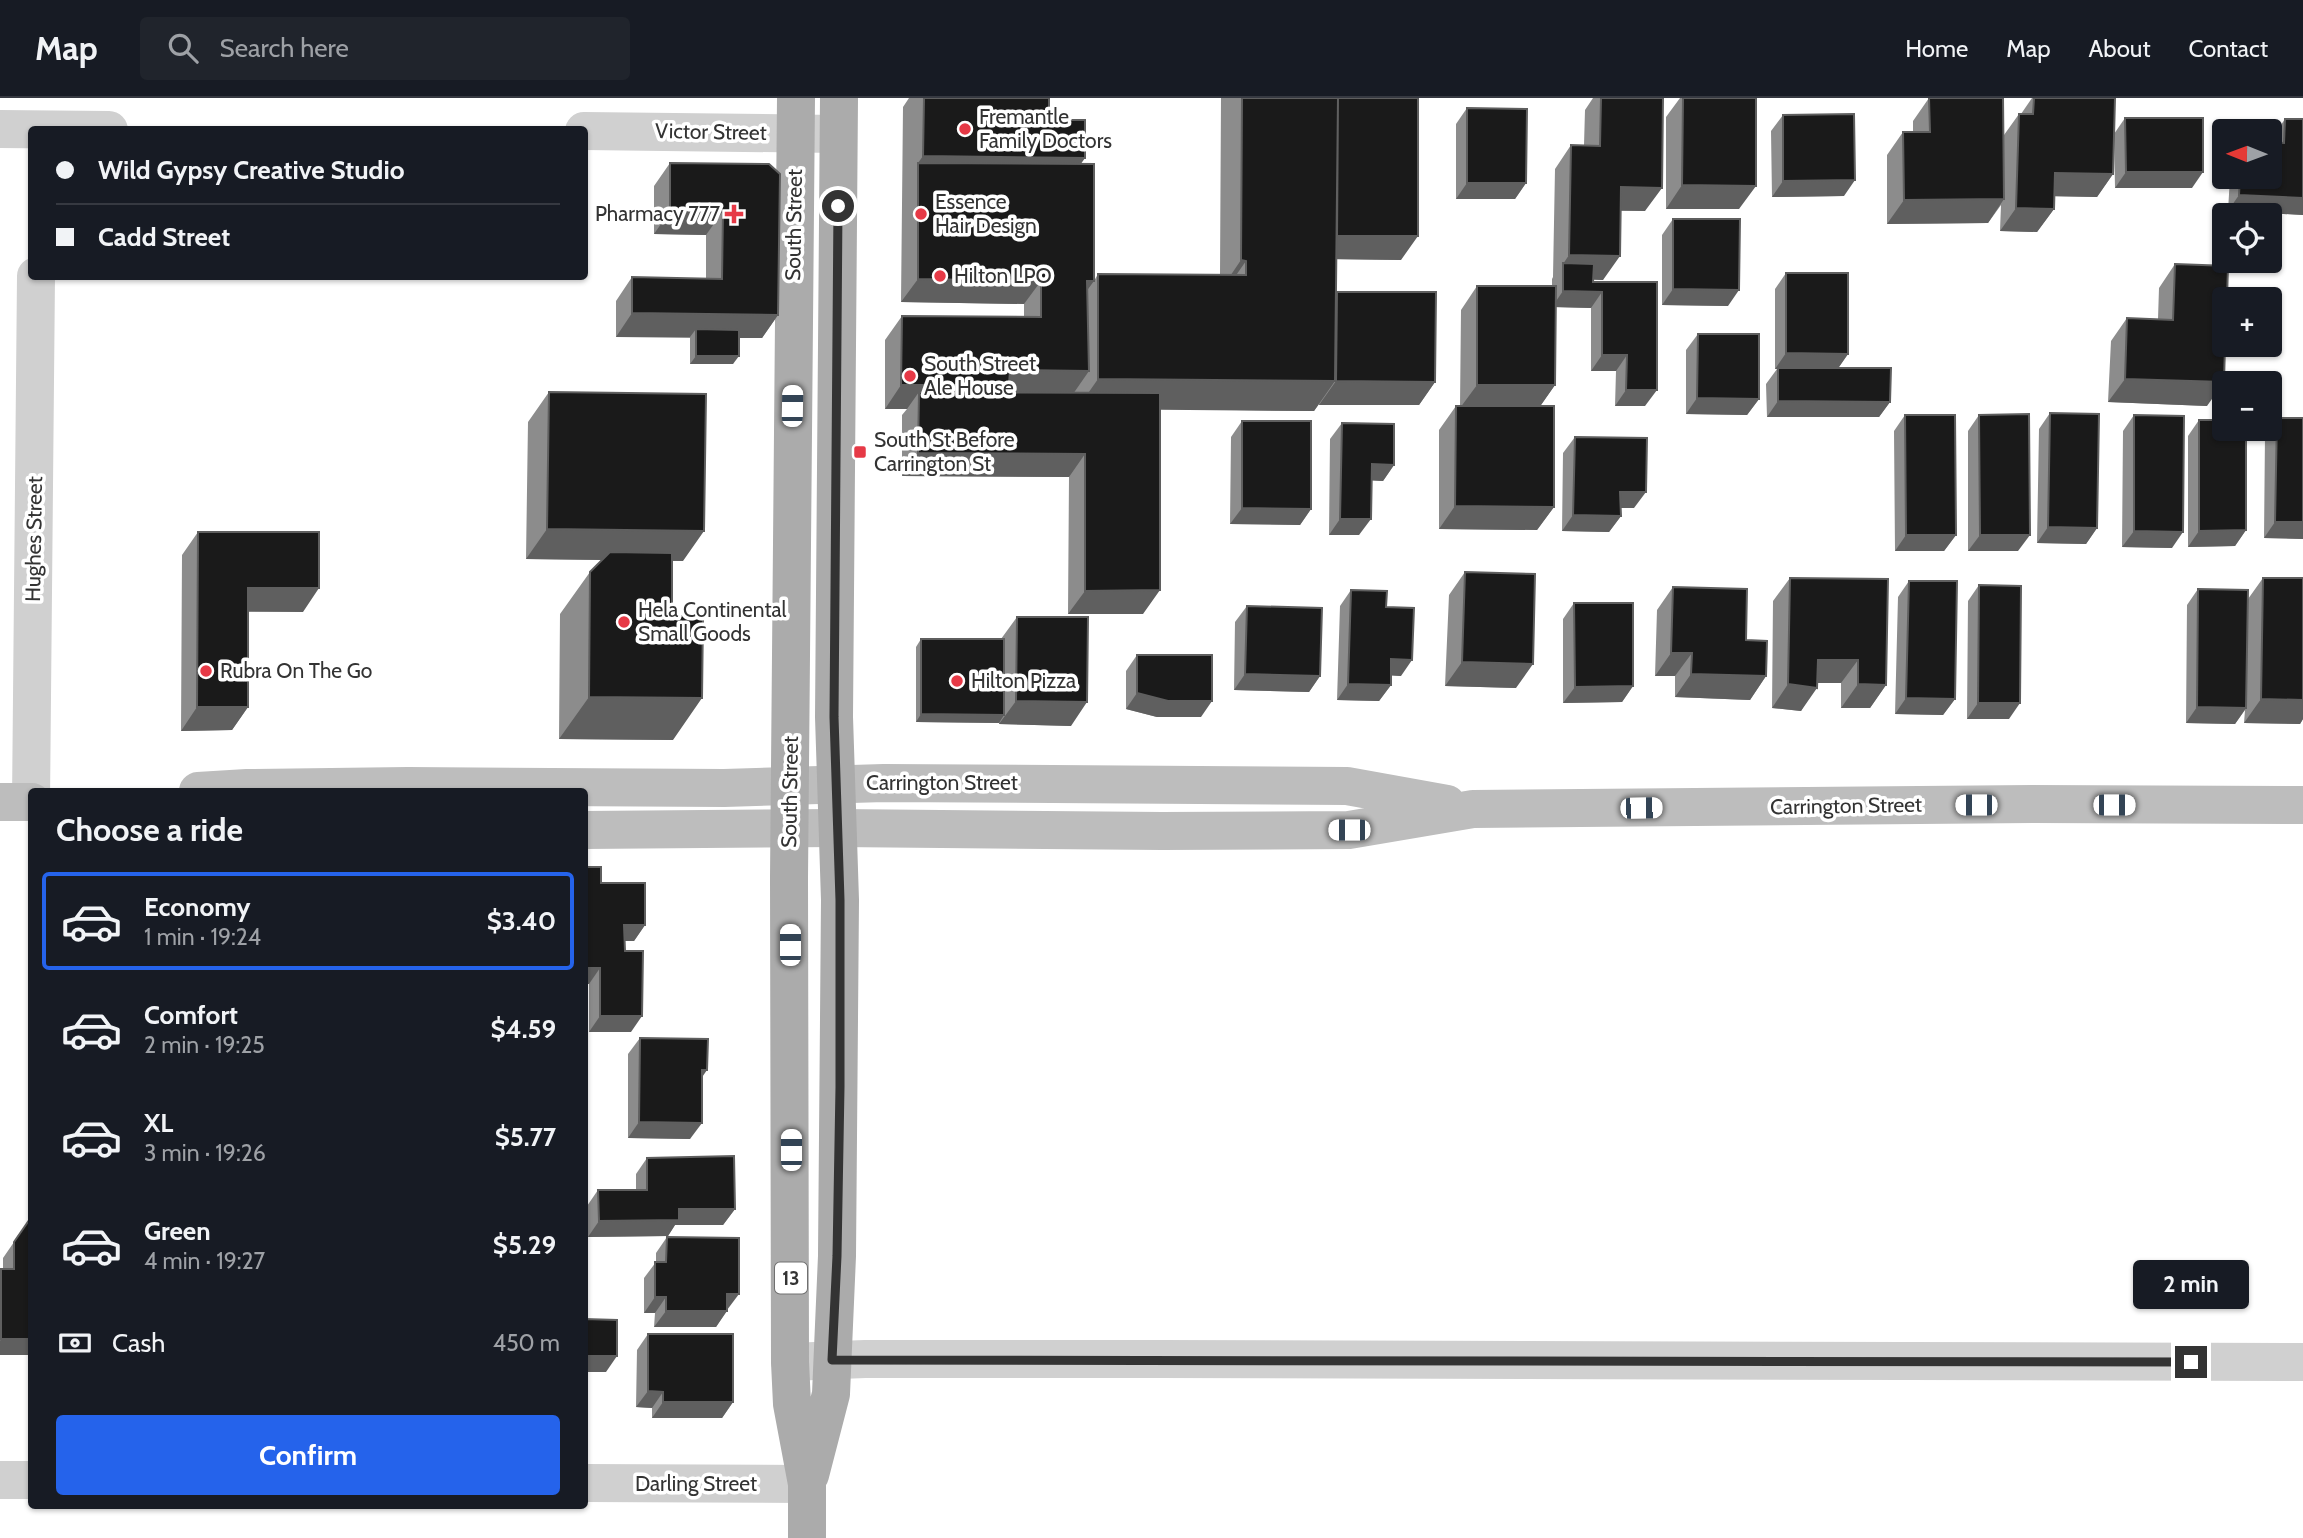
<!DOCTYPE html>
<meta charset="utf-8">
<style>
:root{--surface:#171b24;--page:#20242c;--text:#f1f3f6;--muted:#9ea1a6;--line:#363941;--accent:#2563eb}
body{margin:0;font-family:Cabin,sans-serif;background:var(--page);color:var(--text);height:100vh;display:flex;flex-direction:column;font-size:26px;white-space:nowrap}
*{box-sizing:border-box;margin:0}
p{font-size:23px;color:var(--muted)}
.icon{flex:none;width:38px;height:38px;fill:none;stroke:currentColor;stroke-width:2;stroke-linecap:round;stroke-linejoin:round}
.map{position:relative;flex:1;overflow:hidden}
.side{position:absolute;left:28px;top:690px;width:560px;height:721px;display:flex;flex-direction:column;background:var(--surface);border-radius:7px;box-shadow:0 2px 5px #0004}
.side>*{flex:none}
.top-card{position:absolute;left:28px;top:28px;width:560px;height:154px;border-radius:7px;box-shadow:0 2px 5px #0004;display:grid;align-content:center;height:154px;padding:0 28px;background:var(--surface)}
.needle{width:46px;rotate:271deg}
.buttons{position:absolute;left:2212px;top:21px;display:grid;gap:14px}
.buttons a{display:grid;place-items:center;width:70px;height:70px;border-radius:7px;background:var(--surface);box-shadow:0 2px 5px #0004;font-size:35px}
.end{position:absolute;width:32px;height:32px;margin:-16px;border:9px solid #333;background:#fff;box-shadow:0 0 0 4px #fff}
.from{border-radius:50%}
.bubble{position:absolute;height:49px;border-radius:7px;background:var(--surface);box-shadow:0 2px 5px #0004;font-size:23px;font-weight:800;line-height:49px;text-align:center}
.car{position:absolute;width:21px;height:42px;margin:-21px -10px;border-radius:9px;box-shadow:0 0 5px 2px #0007;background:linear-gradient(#fff 24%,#345 0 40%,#fff 0 76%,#345 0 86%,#fff 0)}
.top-card b{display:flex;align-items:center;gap:24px;height:66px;font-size:26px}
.top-card b+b{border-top:2px solid var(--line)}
.top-card i{width:18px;height:18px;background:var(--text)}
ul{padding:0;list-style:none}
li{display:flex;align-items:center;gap:21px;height:98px;margin:0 14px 10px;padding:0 14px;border:4px solid transparent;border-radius:7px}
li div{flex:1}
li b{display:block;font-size:26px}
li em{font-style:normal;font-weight:800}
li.active{border-color:var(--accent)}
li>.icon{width:63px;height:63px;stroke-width:1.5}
h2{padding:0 28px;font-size:32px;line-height:84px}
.pay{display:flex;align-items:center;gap:18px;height:77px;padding:0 28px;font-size:26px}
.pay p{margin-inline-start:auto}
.button{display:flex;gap:14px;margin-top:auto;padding:14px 28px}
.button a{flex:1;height:80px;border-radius:7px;background:var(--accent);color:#fff;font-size:28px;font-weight:800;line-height:80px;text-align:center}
header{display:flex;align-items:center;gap:42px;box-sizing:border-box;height:98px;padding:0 35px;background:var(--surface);border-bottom:2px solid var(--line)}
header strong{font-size:33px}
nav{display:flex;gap:38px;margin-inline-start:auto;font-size:24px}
.search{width:490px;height:63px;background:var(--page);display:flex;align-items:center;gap:18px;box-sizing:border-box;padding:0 24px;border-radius:7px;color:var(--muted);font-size:26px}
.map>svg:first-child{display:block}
</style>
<header>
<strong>Map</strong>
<div class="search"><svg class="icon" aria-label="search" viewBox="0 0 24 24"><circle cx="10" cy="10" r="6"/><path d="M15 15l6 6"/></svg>Search here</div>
<nav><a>Home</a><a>Map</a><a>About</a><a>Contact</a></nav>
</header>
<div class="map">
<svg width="2303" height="1440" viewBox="0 0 2303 1440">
<rect width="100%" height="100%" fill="#fff"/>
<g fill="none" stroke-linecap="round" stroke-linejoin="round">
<path stroke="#d0d0d0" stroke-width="38" d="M0 31 109 32
M584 33 838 36
M31 704 36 178
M790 1264 865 1261H1157L2303 1264
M0 1382H32
M584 1385 807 1386"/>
<path stroke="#bdbdbd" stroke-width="38" d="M198 693 247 690 408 688 724 690 884 685 1347 688 1447 706
M0 704H32
M584 732 839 730 1162 733 1349 732 1473 711 2032 706 2303 707"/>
<path stroke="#ababab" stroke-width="38" d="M796 0 789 780 790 1264 792 1306 807 1386V1440
M810 1377 831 1296 837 1158 840 802 834 619 839 0"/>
</g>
<path fill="#8c8c8c" d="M909 0H1049V22L1081 66 1094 183 1098 176 1220 177 1221 0H1418L1401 162 1336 161V194L1435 284 1419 307H1319V306L1314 313 1160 311 1143 516H1068L1069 379 902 378V317L907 311H885V242L902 218 1024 219V206L901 204 903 9Z
M1593 0H1663L1645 113H1620L1603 182 1593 181V184H1657L1645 308H1615L1616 273H1591V210L1556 209 1555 287 1540 308 1554 409 1537 432 1439 431V332L1456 308H1460L1461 212 1477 188H1552V181L1553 179 1555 71 1571 47H1584L1585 12Z
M1680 0H1756L1739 111H1666V19Z
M1929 0 2004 37 2019 16H2021L2032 0H2115L2113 76 2097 99 2054 98V111L2037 134 2000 133 2001 107 1988 125 1887 126V57L1903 34H1913V23Z
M1467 10 1526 85 1515 101H1456V26Z
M1783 17 1844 98 1772 99 1771 33Z
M2125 20 2192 90H2115L2114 36Z
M2285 21H2303V117L2228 113 2230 79H2270V44L2273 45 2274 37Z
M670 65 769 66 778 217 762 240H739L733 266H690V240L616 239V203L632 179 706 181V137L654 136V88Z
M1673 121 1728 208 1662 207V137Z
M2175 166 2207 308 2108 304 2111 243 2127 220 2158 221 2159 190Z
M1786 175 1848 256 1838 270 1890 304 1879 319H1767L1766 286 1777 271H1775V191Z
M1698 236 1759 301 1747 317 1686 316V252Z
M549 294 683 463H672L673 642 559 641 560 516 590 474 602 462 526 461 528 324Z
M2050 315 2097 430 2086 446 2037 445 2039 331Z
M1905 317 1956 437 1944 453H1895L1894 333Z
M1979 317 2018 453H1968V333Z
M2134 317 2172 450 2122 449 2123 333Z
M2277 320 2303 441 2264 440 2265 336Z
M2199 322 2246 432 2235 448 2188 449V338Z
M1242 323 1311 411 1300 427 1230 426 1231 339Z
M1342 325 1394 367 1383 383 1371 382 1359 437H1329L1330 341Z
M1575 339 1634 410H1620L1621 418 1609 434 1562 433 1563 355Z
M198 434 303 514H248V609L232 632 181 633 182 457Z
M1465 474 1516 590 1445 588 1449 497Z
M1790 480 1886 587 1870 610H1841V585H1817L1801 613 1772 610 1773 503Z
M2263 480H2303V621L2300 626 2244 625 2245 612 2235 626 2186 625 2187 507 2198 491 2248 501Z
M1909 483 1955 601 1943 617 1895 616 1898 499Z
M1979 487 2009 621H1967L1968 503Z
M1673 489 1746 542 1766 578 1750 602 1675 599V578H1655L1657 512Z
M1351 492 1386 509 1401 578 1391 577V587L1379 603 1337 602 1340 508Z
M1574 505 1633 588 1622 604 1563 605V521Z
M1247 508 1320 578 1309 594 1234 592 1235 524Z
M1017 519 1071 628 999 626V624V625L916 624V549L921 541H1001Z
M1137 557 1201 619H1157L1126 611V573Z
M584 769 645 827 634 843H624L631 934H589V886H584Z
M640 940 702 980 690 1041 628 1040V956Z
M647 1060 735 1111 723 1127H675L668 1138 588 1139 587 1108 598 1092H636V1076Z
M32 1118 0 1257V1173L3 1171V1160Z
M667 1139 727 1212 716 1229H654L655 1215H644V1180L656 1164V1155Z
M648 1236 733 1304 722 1320H652V1310L636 1309 637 1252Z"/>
<path fill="#5f5f5f" d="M923 58 1085 60 1064 90 918 65Z
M2126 74H2203L2192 90H2115Z
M2055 75 2113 76 2097 99 2039 98Z
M1855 82 1844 98 1772 99 1783 83Z
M1467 85H1526L1515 101H1456Z
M1682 87 1756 88 1739 111H1666Z
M1621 89 1662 90 1645 113 1605 112Z
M2239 97 2303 100V117L2228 113Z
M2004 101 1988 125 1887 126 1904 102Z
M2016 110 2054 111 2037 134 2000 133Z
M670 113H723L706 137 654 136Z
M1337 138H1418L1401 162 1321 161Z
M1569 157 1620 158 1603 182 1563 181V166Z
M1241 162 1246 163 1225 193H1220Z
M918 181 1041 183 1024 206 901 204Z
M1087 183H1094L1077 206Z
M1673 191 1739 192 1728 208 1662 207Z
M1563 193 1602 194 1591 210 1552 209Z
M632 215 778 217 762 240H696V231L690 239H616Z
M1786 255 1848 256 1837 272 1775 271Z
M1602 257H1627L1616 273H1591Z
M696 258H739L733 266H690Z
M1010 272 1089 273 1073 296 919 294 907 311H885L901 287Z
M1098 281 1335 283 1314 313 1077 311Z
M2125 281 2224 284 2207 308 2108 304Z
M1336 283 1435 284 1419 307H1319Z
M1477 287H1555L1539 310H1460Z
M1626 292H1657L1645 308H1615Z
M1697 300 1759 301 1747 317 1686 316Z
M1778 303 1890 304 1879 319H1767Z
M918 355 1085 356 1069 379 902 378Z
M1372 366 1394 367 1383 383 1360 382Z
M1620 394H1646L1634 410H1609Z
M1455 408 1554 409 1537 432 1439 431Z
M1242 410 1311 411 1300 427 1230 426Z
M1573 417 1621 418 1609 434 1562 433Z
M1340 421H1371L1359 437H1329Z
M2275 424H2303V441L2264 440Z
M2048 429 2097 430 2086 446 2037 445Z
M547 431 704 433 683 463 526 461Z
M2246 432 2235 448 2188 449 2199 433Z
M2134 433 2183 434 2172 450 2122 449Z
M1906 437H1956L1944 453H1895Z
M1980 437H2030L2018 453H1968Z
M248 490H319L303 514 231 513Z
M1160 492 1143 516H1068L1085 493Z
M1671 555H1692L1675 578H1655Z
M1391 561 1412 562 1401 578 1380 577Z
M1818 562H1858L1841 585H1802Z
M1462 564 1533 566 1516 590 1445 588Z
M1245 576 1320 578 1309 594 1234 592Z
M1691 576 1766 578 1750 602 1675 599Z
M1348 586 1391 587 1379 603 1337 602Z
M1788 586 1817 590 1801 613 1772 610Z
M1858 586 1886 587 1870 610H1841Z
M1633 588 1622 604 1563 605 1575 589Z
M1137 595 1212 603 1201 619H1157L1126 611Z
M589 599 702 600 673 642 559 641Z
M1906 600 1955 601 1943 617 1895 616Z
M2261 601 2303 602V621L2300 626 2244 625Z
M1016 603 1087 604 1071 628 999 626Z
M1978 605H2020L2009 621H1967Z
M197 609H248L232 632 181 633Z
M2197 609 2246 610 2235 626 2186 625Z
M921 616 1004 617 999 625 916 624Z
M624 827H645L634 843H613Z
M584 870H600L589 886H584Z
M600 918H642L631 934H589Z
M702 972H707L696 988Z
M639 1024 702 1025 690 1041 628 1040Z
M679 1111H735L723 1127H675L668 1138 588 1139 599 1123Z
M727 1196H739L727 1212Z
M655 1199H666L655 1215H644Z
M666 1213H727L716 1229H654Z
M1 1241H32V1257H0V1243Z
M584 1258H617L606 1274H584Z
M648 1293 663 1294 652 1310 636 1309Z
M663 1304H733L722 1320H652Z"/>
<path fill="#1a1a1a" stroke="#5f5f5f" stroke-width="2" d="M924 0H1049V22H1085V60L923 58Z
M1242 0H1338L1335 283 1098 281V176L1246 177V163L1241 162Z
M1338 0H1418V138H1337Z
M1601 0H1663L1662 90 1621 89 1620 158 1569 157 1571 47 1600 48Z
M1683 0H1756V88L1682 87Z
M1929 0H2003L2004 101 1904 102 1903 34H1930Z
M2034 0H2115L2113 76 2055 75 2054 111 2016 110 2019 16H2033Z
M1467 10 1527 11 1526 85H1467Z
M1854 16 1855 82 1783 83V17Z
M2125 20H2203V74H2126Z
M2285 21H2303V100L2239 97 2240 79H2270V44L2284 45Z
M670 65 769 66 780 76 778 217 632 215V179L722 181 723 113H670Z
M918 65 1094 66V183H1087L1089 273 1010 272 1009 287H901L902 218 1041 219V183L918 181Z
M1673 121H1740L1739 192 1673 191Z
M1563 165 1594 166 1593 184H1657V292H1626L1627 257H1602V194L1563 193Z
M2175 166 2228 168 2227 201H2224L2225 247 2224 284 2125 281 2127 220 2173 222Z
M1786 175H1848V256L1786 255Z
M1477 188H1556L1555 287H1477Z
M1337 194H1436L1435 284 1336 283Z
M696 231 739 232V258H696Z
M1698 236H1759V301L1697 300Z
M1778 270H1891L1890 304 1778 303Z
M549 294 706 296 704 433 547 431Z
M919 294 1160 295V492L1085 493V356L918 355Z
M1456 308H1554V409L1455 408Z
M2050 315 2099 316 2097 430 2048 429Z
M2029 316 2030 437H1980L1979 317Z
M1905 317H1955L1956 437H1906Z
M2134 317 2184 318 2183 434 2134 433Z
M2277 320H2303V424H2275Z
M2199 322H2224V331H2246V432L2199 433Z
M1242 323H1311V411L1242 410Z
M1342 325 1394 326V367L1372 366 1371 421H1340Z
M1575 339 1647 340 1646 394H1620L1621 418 1573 417Z
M198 434H319V490H248V609H197Z
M610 454 672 455V518H703L702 600 589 599 590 474Z
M1465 474 1535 476 1533 566 1462 564Z
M1790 480 1888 481 1886 587 1858 586V562H1818L1817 590 1788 586Z
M2263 480H2303V602L2261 601Z
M1909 483H1957L1955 601 1906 600Z
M1979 487 2021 488 2020 605H1978Z
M1673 489 1747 491 1746 542 1767 543 1766 578 1691 576 1692 555H1671Z
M2198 491 2248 492 2246 610 2197 609Z
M1351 492 1387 493 1386 509 1414 510 1412 562 1391 561V587L1348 586Z
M1574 505H1633V588L1575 589Z
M1247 508 1322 510 1320 578 1245 576Z
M1017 519H1088L1087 604 1016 603Z
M921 541H1004V617L921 616Z
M1137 557H1212V603H1168L1137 595Z
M584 769H601V785H645V827H624L625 853H643L642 918H600V870H584Z
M640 940 708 941 707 972H702V1025L639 1024Z
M734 1058 735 1111H679V1122L599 1123 598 1092H647V1060Z
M32 1118V1241H1V1171H14V1144Z
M667 1139 739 1140V1196H727V1213H666V1199H655V1164H666Z
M584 1221 617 1222V1258H584Z
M648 1236H733V1304H663V1294L648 1293Z"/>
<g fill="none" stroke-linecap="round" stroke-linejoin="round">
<path stroke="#333" stroke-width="9" d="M838 108 834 619 840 802V989L837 1158 832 1262 2191 1264"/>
</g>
<g fill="#e63946" stroke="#fff" stroke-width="2.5">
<circle cx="965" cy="31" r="7"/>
<path d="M730.5 105.5h7v7h7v7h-7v7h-7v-7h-7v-7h7z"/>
<circle cx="921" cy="116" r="7"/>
<circle cx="940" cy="178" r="7"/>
<circle cx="910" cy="278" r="7"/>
<rect x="853" y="347" width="14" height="14" rx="3.5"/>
<circle cx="624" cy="524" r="7"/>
<circle cx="206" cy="573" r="7"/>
<circle cx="957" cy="583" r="7"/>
</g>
<g text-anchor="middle" stroke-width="7" stroke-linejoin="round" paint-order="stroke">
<rect fill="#fff" stroke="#707070" stroke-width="2" x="775" y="1164.5" width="32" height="31" rx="5"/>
<g font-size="19" font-weight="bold" fill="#333">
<text x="791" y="1187">13</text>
</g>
<g font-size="21" fill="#333" stroke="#fff" text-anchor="start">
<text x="979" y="26">Fremantle<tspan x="979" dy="24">Family Doctors</tspan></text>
<text x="935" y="111">Essence<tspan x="935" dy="24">Hair Design</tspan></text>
<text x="720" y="123" text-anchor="end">Pharmacy 777</text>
<text x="954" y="185">Hilton LPO</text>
<text x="924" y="273">South Street<tspan x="924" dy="24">Ale House</tspan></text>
<text x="874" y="349">South St Before<tspan x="874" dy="24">Carrington St</tspan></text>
<text x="638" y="519">Hela Continental<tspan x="638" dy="24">Small Goods</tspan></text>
<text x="220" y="580">Rubra On The Go</text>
<text x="971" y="590">Hilton Pizza</text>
</g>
<g font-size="21" fill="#333" stroke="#fff">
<text transform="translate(711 34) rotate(1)" y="7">Victor Street</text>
<text transform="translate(794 127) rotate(-89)" y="7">South Street</text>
<text transform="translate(34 441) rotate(-89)" y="7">Hughes Street</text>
<text x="942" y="692">Carrington Street</text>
<text transform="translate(790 694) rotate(-89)" y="7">South Street</text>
<text transform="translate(1846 708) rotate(-1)" y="7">Carrington Street</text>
<text x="696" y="1393">Darling Street</text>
</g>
</g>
</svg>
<div class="buttons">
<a><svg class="needle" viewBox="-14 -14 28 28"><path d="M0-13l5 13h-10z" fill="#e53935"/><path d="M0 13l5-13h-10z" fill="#9ea1a6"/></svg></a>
<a><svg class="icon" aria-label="locate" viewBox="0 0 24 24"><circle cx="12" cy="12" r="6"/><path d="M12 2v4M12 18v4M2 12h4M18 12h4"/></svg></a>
<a>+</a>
<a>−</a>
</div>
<i class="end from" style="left:838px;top:108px"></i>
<i class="end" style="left:2191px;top:1264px"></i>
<div class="bubble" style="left:2133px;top:1162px;width:116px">2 min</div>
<i class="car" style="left:792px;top:308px;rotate:1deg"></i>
<i class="car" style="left:1976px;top:707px;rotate:270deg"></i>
<i class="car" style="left:2114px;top:707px;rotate:90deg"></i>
<i class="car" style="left:1641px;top:710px;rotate:89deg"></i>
<i class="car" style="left:1349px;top:732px;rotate:270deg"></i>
<i class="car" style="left:790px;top:847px;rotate:0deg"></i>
<i class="car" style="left:791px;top:1052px;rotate:0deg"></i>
<div class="top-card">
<b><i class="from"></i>Wild Gypsy Creative Studio</b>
<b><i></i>Cadd Street</b>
</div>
<section class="side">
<h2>Choose a ride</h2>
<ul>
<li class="active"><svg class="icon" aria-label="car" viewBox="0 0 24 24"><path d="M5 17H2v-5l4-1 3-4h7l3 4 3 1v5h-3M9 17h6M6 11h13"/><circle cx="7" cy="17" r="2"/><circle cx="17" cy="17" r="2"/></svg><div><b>Economy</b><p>1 min · 19:24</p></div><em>$3.40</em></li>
<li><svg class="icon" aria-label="car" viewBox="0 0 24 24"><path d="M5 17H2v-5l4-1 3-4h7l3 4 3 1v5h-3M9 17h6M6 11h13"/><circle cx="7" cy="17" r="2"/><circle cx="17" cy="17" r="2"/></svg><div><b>Comfort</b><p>2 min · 19:25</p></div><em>$4.59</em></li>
<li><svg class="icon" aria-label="car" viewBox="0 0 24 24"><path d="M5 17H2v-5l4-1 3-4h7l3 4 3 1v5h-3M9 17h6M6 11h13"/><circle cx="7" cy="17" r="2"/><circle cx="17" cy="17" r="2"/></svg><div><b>XL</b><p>3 min · 19:26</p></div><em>$5.77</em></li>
<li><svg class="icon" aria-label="car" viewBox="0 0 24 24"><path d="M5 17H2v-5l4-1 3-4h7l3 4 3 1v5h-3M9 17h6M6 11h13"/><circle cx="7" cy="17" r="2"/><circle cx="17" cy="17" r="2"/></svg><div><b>Green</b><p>4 min · 19:27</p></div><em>$5.29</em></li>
</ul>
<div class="pay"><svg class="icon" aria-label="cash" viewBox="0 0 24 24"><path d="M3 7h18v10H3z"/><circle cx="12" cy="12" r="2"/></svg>Cash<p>450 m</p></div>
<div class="button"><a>Confirm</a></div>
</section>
</div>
